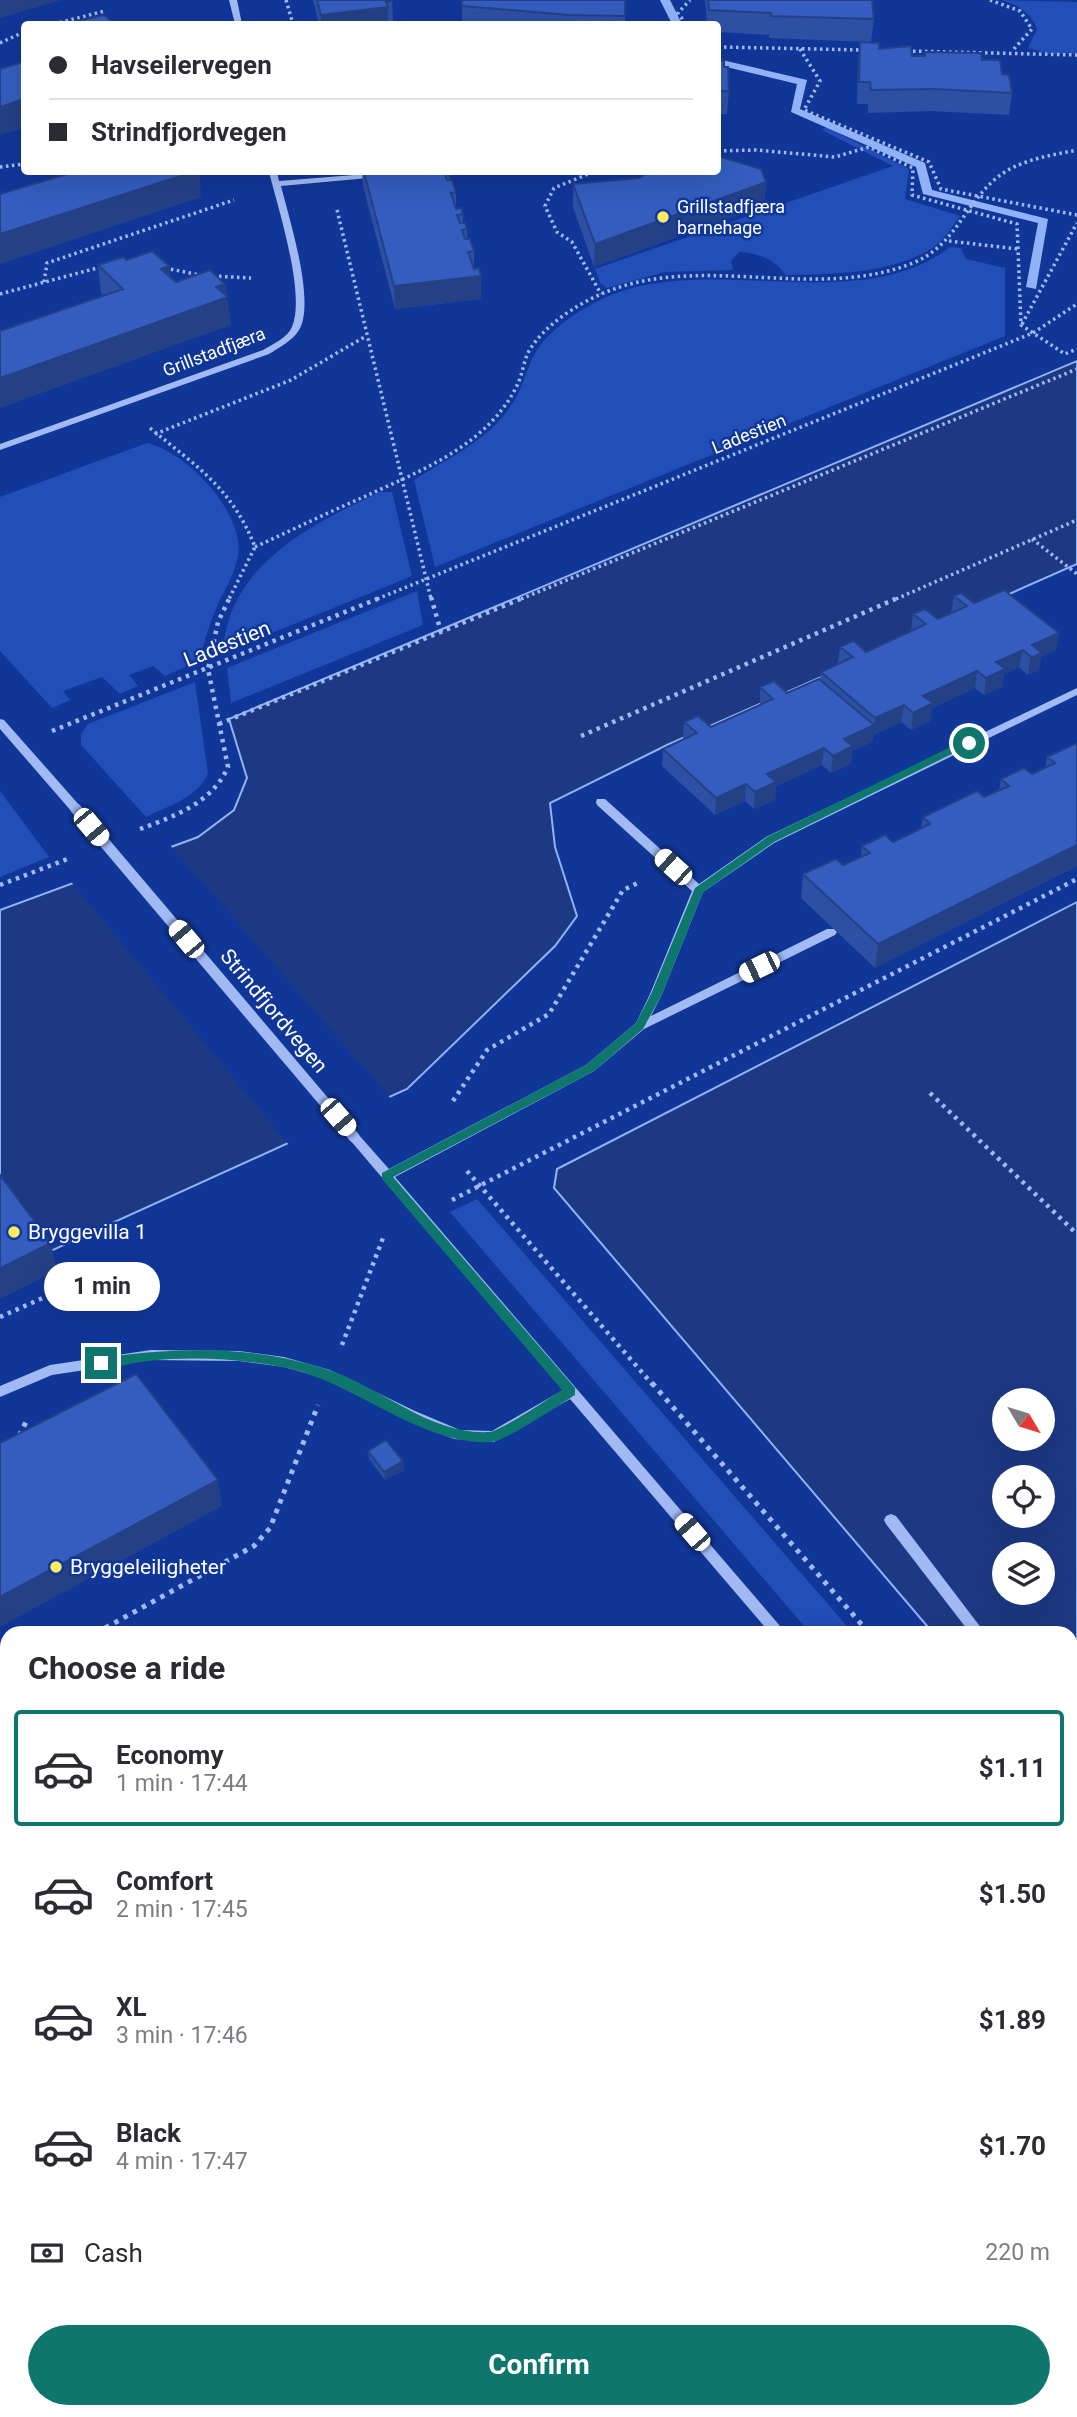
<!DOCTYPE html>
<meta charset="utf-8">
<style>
:root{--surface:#fff;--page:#f2f2f3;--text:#2b2b33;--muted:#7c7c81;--line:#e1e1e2;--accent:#0f766e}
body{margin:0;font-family:Roboto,sans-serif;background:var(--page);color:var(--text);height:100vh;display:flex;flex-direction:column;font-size:26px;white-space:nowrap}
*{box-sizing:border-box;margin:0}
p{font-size:23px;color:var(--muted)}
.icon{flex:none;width:38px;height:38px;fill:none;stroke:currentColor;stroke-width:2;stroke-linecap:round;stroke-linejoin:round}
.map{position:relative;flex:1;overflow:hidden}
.drawer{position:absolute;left:0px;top:1626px;width:1078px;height:793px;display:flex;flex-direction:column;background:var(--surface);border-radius:21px 21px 0 0;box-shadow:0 7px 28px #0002}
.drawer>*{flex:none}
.banner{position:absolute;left:21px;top:21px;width:700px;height:154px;border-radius:7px;box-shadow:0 7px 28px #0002;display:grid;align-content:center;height:154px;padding:0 28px;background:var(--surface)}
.needle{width:46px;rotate:128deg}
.fabs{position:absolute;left:992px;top:1388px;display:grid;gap:14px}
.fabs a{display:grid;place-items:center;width:63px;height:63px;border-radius:50%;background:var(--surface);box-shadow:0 7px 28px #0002;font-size:35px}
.end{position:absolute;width:32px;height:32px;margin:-16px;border:9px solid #0f766e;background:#fff;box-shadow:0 0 0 4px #fff}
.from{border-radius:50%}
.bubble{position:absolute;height:49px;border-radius:24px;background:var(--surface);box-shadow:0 7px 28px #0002;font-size:23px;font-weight:700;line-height:49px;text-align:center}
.car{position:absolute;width:21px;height:42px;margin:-21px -10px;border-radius:9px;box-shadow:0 0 5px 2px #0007;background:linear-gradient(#fff 24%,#345 0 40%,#fff 0 76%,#345 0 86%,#fff 0)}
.banner b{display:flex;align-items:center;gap:24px;height:66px;font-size:26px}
.banner b+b{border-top:2px solid var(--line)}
.banner i{width:18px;height:18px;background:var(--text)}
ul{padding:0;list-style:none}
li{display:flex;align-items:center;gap:21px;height:116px;margin:0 14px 10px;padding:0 14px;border:4px solid transparent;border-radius:7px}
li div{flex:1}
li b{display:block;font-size:26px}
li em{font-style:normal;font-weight:700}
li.active{border-color:var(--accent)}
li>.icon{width:63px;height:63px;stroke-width:1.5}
h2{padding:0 28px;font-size:32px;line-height:84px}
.pay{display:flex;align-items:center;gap:18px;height:77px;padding:0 28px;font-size:26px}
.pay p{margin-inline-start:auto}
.cta{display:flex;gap:14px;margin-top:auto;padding:14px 28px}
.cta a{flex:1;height:80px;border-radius:42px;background:var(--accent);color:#fff;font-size:28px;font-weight:700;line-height:80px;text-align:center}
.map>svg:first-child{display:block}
</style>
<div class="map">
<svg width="1077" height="2417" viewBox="0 0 1077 2417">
<rect width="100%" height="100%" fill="#103698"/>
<path fill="#224eb8" d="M1001 0 1077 2V53L1049 54 1028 48 1037 29C1031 12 1018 5 1001 0Z
M826 127 909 169 905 199 960 216C952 227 943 241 931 249 889 274 834 274 786 275 773 259 760 253 739 252L731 261 733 270 665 272 607 288 600 283 595 269 893 166 822 130Z
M950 247 961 248 966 259 1005 268V336L435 567 414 480C448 458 487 441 510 407 523 390 526 367 537 350 551 328 581 309 604 298 710 250 856 319 950 247Z
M147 443C186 451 249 516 237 560 233 579 220 596 214 614 197 655 211 657 165 676L153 666 129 675 138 686 120 694 102 677 63 691 70 700 52 708 0 651V497Z
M380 492H392L412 576 223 653C227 566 310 525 380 492Z
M417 591 423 625 231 703 227 668Z
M195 682 208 774C197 798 168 806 146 817L81 745V734L88 724Z
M0 791 49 857 0 877Z
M477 1199 853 1633H810L450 1212Z"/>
<path fill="#1d3984" stroke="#92b2f8" stroke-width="2" fill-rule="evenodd" d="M1077 361V564L667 745 550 803 555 847 577 916 555 946 407 1089 0 1274V910L198 837 234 810 247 778 229 719Z
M1077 902V1709L1071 1702V1633H933L554 1188 557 1169ZM1004 1400H1043V1438H1004ZM1004 1477H1043V1516H1004ZM1004 1554H1043V1592H1004Z"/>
<path fill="#103698" d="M169 844 392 1100 290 1146 69 879Z"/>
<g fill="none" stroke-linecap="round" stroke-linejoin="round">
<path fill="#92b2f8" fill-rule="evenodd" d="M660 0H670L682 24H672Z
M718 59 807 80 800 109 925 163 932 190 1048 219 1036 289 1026 287 1038 223 923 194 916 167 791 112 797 84 718 65Z"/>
<path stroke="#a1baf4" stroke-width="3.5" stroke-dasharray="2.5 3.5" stroke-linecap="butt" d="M286 0 293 24
M990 0 1020 11 1032 29 1012 51
M54 24 105 11
M686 24 678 13 690 0
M0 43 24 32
M718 47 864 50
M800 49 820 81 804 110 929 162 941 189 1077 215
M907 51 1077 55
M718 151 756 150 835 157 869 147 913 168 912 195 1017 224 1021 325 1065 354 1077 349
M0 167 24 164
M593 172 554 188 545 206 557 232 572 242 601 294
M337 210 431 599
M949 241 1018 249
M165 268 200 275
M213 276 251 278
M44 282 47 263 234 200
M0 294 101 267
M1022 324 1077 223
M150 428C197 467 232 488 255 547L229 599
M155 434 291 380 366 336
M1032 539 1077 574
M255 547C292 530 329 512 366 496 407 477 452 459 485 428 499 415 512 398 519 381 523 371 524 360 529 351 543 327 574 306 599 295 699 250 812 303 913 263 953 247 964 207 993 181 1016 160 1048 156 1077 150
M377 599 1033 333 1077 304
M521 599 1077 369
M896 599 1077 520"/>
<path stroke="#a1baf4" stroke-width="4.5" stroke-dasharray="3.5 5" stroke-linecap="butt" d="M431 597 441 632
M219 724 525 597
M52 731 382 597
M581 736 900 597
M140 829C175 816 212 803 228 767L208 669 218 622 230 597
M0 885 70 858
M930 1093 1077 1234
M453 1101 487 1050 549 1014 623 890 640 882
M467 1171 653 1385
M452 1200 1077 879
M0 1317 54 1293
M342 1345 383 1238"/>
<path stroke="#a1baf4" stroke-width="5" stroke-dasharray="4.5 6" stroke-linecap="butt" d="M652 1383 869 1633
M19 1436 28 1418
M96 1633 254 1546 270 1528 318 1405
M0 1685 7 1681
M1071 1865 1077 1872
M0 2077 7 2075"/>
<path fill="#a1baf4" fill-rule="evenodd" d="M229 0H237L242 24H235Z
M269 172H277L279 181 379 173 383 175 379 177 281 186C289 218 316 302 299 330 292 341 280 347 269 354L0 450V444L263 350C273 344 287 338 292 327 306 294 278 208 269 172Z
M1077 688V695L774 843 703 892 662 994 651 1016 827 929H835L837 932 835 935 644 1029 594 1071 395 1177 786 1633H770L570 1399 494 1442 454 1439 405 1419 327 1379 284 1367 239 1361 151 1360 52 1375 0 1397V1386L50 1365 151 1350 239 1351 284 1357 330 1370 415 1411 460 1430 492 1431 563 1390 350 1140 348 1137 350 1134H358L389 1169 586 1065 636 1023 650 994 692 891 597 805 596 802 597 799H605L699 884 766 837Z
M0 719 4 720 80 806 81 809 80 812H72L0 729Z
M891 1514 896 1516 985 1633H970L886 1524 884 1520 886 1516Z
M1071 1747 1077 1750V1768L1071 1764Z
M1071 1964 1077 1967V1985L1071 1982Z
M7 2183V2199L0 2201V2185Z"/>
<path stroke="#a1baf4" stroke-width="11" d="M76 809 354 1137"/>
</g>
<path fill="#2d50a4" d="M313 0H392L393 23 388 24H319Z
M462 0H625V24H462Z
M705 0H872L874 19 871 42 769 38V35L718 32V24H707Z
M860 42 879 49 912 56H924L925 52 982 60 1002 74 1012 93 1009 115 931 111 868 113V104H857L858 65Z
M718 61 724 67 729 91 727 114H718Z
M720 156 766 182 764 205 594 267 573 207V184L639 178Z
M362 172H449L450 180 456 192V209L463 214V223L467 229V239L474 251V269L481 299 395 309 363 186Z
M127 260 169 266 170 277 176 282 225 284 231 325 104 295 101 293 98 265Z
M954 596 974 603 1056 650 1041 657 1039 670 1028 675 1019 667 1004 674 1002 687 984 695 975 688 932 708 930 721 911 730 901 722 873 735 872 742 852 751 851 763 831 773 822 765 776 786 775 800 754 809 745 801 715 815 662 766 663 749 683 739 684 722 711 727 760 705V687L787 693 820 679 821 672 838 664 840 647 866 652 911 631 913 614 938 619 951 613Z
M1077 743V866L875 968 801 898 803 874 843 865 861 857 862 846 893 842 921 828 923 817 984 797 999 790 1001 779 1032 774 1045 768 1047 757Z
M368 1451 403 1461 404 1470 385 1480 369 1459Z"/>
<path fill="#244186" d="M0 0H61L0 18Z
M388 7V24H321V15Z
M24 99V128L0 135V107Z
M188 172H200L201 197 0 264V234Z
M766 182 764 205 594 267 595 244Z
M169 266 172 294 161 269Z
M481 276V299L395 309 394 286Z
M225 284 231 325 0 408V378Z
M1059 633 1056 650 1041 657 1039 670 1028 675 1032 645Z
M1023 650 1019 667 1004 674 1002 687 984 695 986 678 996 662Z
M977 671 975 688 932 708 930 721 911 730 913 713 923 696Z
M904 705 901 722 873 735 872 742 852 751 851 763 831 773 833 756 844 739 874 725 875 718Z
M824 748 822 765 776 786 775 800 754 809 755 792 767 774Z
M746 784 745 801 715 815 716 798Z
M1077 845V866L875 968 878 944Z
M51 1243 57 1271 0 1299V1268Z
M403 1461 404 1470 385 1480 384 1472Z
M218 1480 222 1506 0 1627V1597Z
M7 2019V2044L0 2046V2022Z"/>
<path fill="#345dbf" stroke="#244186" stroke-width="2" d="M317 0H392V1L386 2 388 7 321 15Z
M462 0H625V16L569 15 462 6Z
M708 0H872L874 19 771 16V13L709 10Z
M104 15 114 24H63Z
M860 42 879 43V49L911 46 912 56H925V52L981 53 982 60H1000L1002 74 1009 75 1012 93 934 89 871 90 870 82H859Z
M718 61H724V67H728L729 91H718Z
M23 62 24 64V99L0 107V69Z
M718 156 761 169 766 182 595 244 573 184 639 178 649 172H718Z
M74 172H193L0 234V194Z
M364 172H445H444L447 180H452L456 192 451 193 456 209 461 208 463 214 457 215 460 223H465L467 229 462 230 465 239H470L474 251 468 252 474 269 479 268 481 276 394 286Z
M152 251 169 266 161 269 176 282 210 270 225 284 216 287 228 297 0 378V331L123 289 98 265 123 257 127 260Z
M1004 590 1059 633 1032 645 1042 653 1036 656 1031 657 1023 650 996 662 1005 669 986 678 977 671 923 696 933 703 913 713 904 705 875 718 821 672 853 657 840 647 846 644 854 641 866 652 926 624 913 614 925 609 938 619 967 606 954 596 961 593 974 603Z
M819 679 874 725 844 739 853 746 833 756 824 748 767 774 776 782 755 792 746 784 716 798 663 749 697 733 684 722 698 716 711 727 773 699 760 687 774 681 787 693Z
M1077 743V845L878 944 803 874 836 859 843 865 870 853 862 846 885 835 893 842 930 824 923 817 977 791 984 797 1009 786 1001 779 1024 768 1032 774 1055 763 1047 757Z
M0 1175 51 1243 0 1268Z
M136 1374 218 1480 0 1597V1443Z
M386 1440 403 1461 384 1472 368 1451Z
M7 1840V2019L0 2022V1842Z"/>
<path fill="#0f766e" d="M965 740 974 743 774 842 703 892 662 994 643 1029 594 1071 393 1177 575 1388V1395C559 1405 506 1441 491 1442 420 1446 353 1380 282 1367 240 1359 192 1356 149 1361 133 1362 112 1370 97 1366V1360L101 1358C177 1347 258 1345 332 1371 383 1389 431 1435 489 1432 501 1431 548 1399 562 1390L382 1179V1173L586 1065 636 1023 651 994 695 888 767 837Z"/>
<g fill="#ffea64" stroke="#103698" stroke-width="2.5">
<circle cx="663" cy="217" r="7"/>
<circle cx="14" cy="1232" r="7"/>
<circle cx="56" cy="1567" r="7"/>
</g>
<g text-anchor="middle" stroke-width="5" stroke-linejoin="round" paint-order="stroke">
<g font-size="18" fill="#fff" stroke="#103698" text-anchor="start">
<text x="677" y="213">Grillstadfjæra<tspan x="677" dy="21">barnehage</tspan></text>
</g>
<g font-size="18" fill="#fff" stroke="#103698">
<text transform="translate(214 352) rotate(-21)" y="6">Grillstadfjæra</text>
<text transform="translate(749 434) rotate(-22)" y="6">Ladestien</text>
</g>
<g font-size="21" fill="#fff" stroke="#103698">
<text transform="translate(227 644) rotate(-22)" y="7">Ladestien</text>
<text transform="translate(274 1011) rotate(50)" y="7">Strindfjordvegen</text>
</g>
<g font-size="21" fill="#fff" stroke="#103698" text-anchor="start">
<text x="28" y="1239">Bryggevilla 1</text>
<text x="70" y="1574">Bryggeleiligheter</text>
</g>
</g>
</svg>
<div class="fabs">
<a><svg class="needle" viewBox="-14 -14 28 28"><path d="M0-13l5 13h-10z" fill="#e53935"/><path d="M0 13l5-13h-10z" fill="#7c7c81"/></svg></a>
<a><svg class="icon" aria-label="locate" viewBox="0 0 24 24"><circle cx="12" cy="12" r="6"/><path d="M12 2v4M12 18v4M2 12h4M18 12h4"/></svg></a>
<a><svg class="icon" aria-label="layers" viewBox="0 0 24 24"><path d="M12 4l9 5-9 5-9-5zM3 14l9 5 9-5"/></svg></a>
</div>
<i class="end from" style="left:969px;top:743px"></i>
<i class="end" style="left:101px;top:1363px"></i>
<div class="bubble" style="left:44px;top:1262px;width:116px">1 min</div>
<i class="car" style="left:91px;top:827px;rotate:140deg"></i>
<i class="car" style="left:673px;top:867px;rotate:312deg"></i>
<i class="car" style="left:186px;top:939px;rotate:320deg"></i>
<i class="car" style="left:759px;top:967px;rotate:244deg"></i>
<i class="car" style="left:338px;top:1117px;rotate:139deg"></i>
<i class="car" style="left:692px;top:1532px;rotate:319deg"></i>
<div class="banner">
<b><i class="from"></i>Havseilervegen</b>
<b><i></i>Strindfjordvegen</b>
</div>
<section class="drawer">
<h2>Choose a ride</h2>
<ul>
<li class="active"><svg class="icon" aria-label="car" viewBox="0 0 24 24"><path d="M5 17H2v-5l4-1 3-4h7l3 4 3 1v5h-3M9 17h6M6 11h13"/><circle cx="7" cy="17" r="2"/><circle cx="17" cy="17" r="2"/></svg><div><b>Economy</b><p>1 min · 17:44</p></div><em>$1.11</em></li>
<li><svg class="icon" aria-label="car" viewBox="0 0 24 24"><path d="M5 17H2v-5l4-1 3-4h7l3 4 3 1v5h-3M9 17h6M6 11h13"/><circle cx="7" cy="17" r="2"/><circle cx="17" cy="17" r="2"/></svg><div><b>Comfort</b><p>2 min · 17:45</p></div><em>$1.50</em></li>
<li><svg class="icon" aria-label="car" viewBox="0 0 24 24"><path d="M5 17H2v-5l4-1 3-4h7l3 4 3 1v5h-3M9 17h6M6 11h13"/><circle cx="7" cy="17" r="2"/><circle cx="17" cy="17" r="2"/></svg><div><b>XL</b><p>3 min · 17:46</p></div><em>$1.89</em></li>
<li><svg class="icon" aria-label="car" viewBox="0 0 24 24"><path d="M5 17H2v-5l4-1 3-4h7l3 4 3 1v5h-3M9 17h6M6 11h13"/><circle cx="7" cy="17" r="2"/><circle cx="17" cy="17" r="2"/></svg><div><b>Black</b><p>4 min · 17:47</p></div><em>$1.70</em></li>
</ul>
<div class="pay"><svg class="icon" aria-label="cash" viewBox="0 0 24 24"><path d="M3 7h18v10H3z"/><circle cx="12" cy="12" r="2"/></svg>Cash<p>220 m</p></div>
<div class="cta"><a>Confirm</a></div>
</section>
</div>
